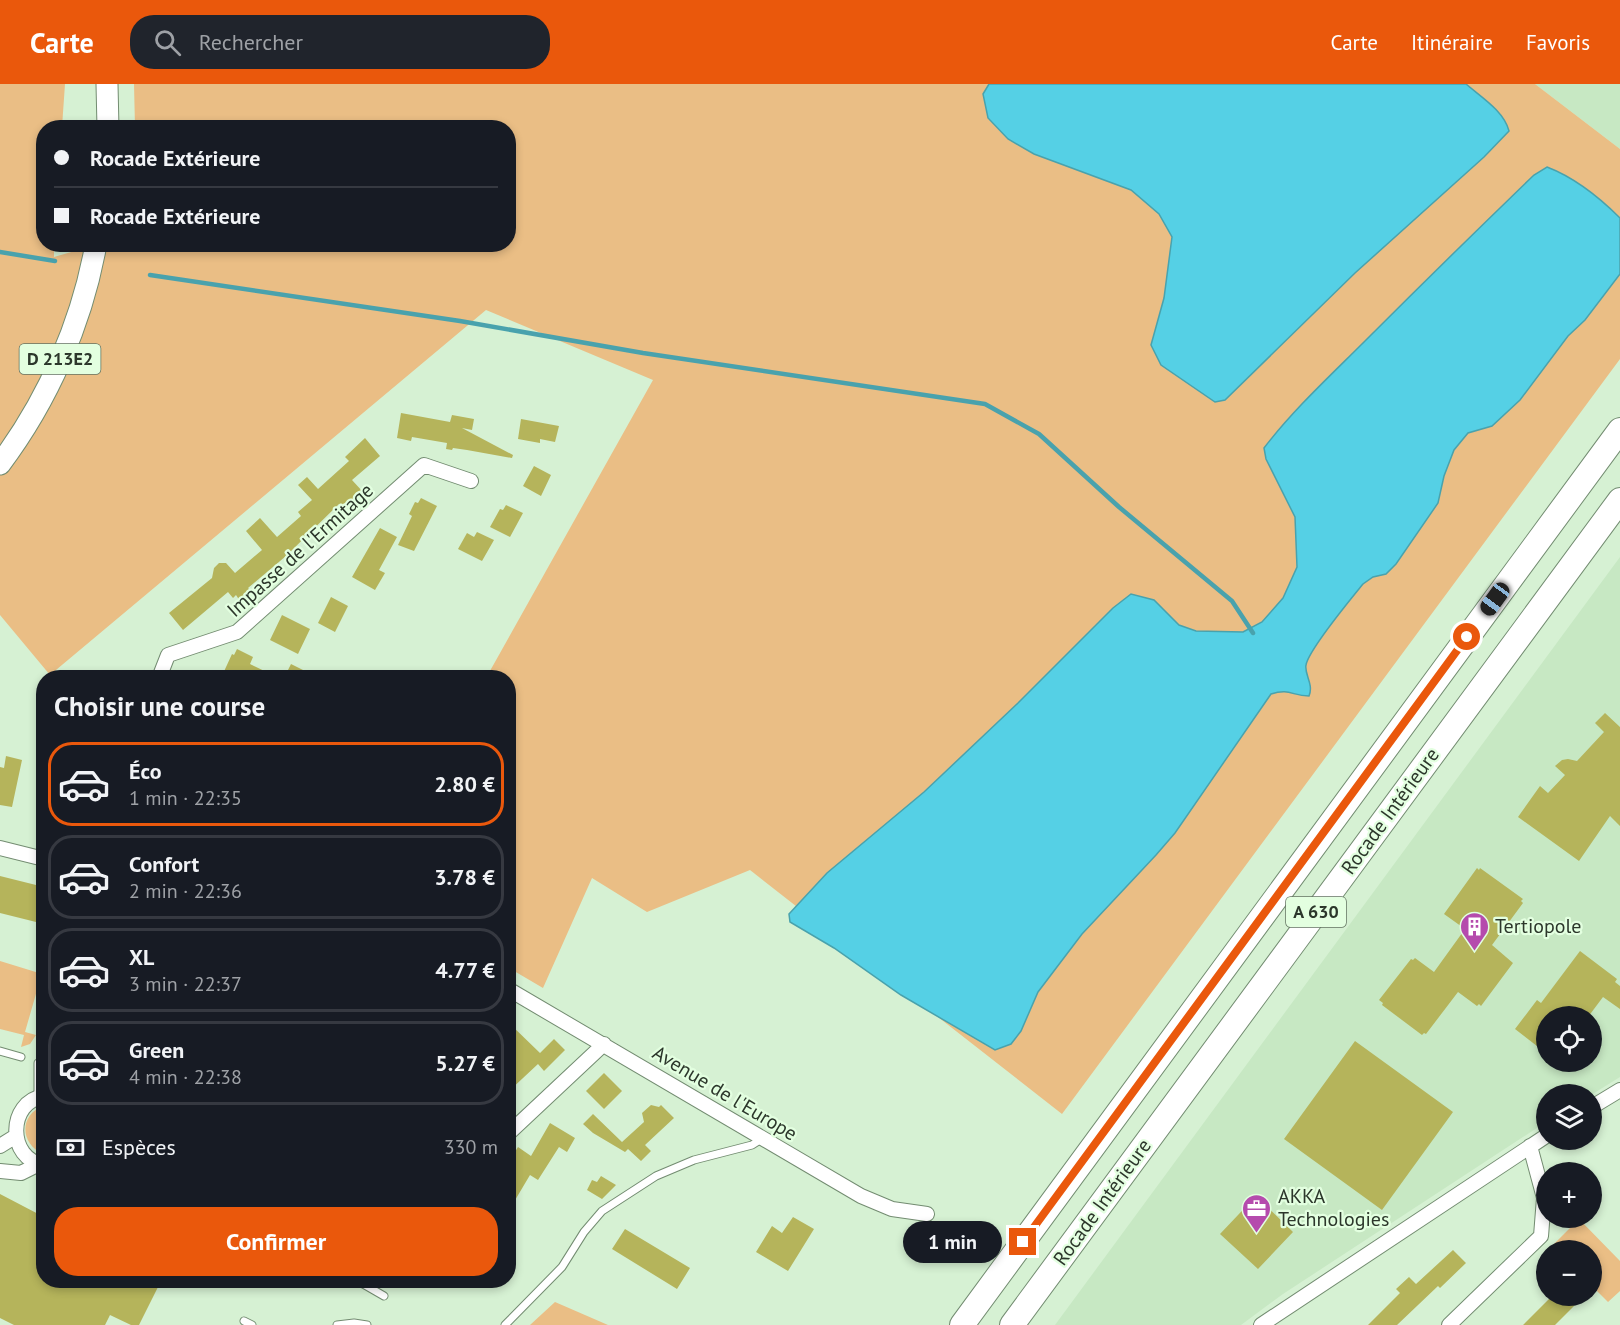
<!DOCTYPE html>
<html lang="fr">
<meta charset="utf-8">
<style>
:root{--surface:#171b24;--page:#20242c;--text:#f1f3f6;--muted:#9ea1a6;--line:#363941;--accent:#ea580c}
body{margin:0;font-family:"PT Sans",sans-serif;background:var(--page);color:var(--text);height:100vh;display:flex;flex-direction:column;font-size:22px;white-space:nowrap}
*{box-sizing:border-box;margin:0}
p{font-size:20px;color:var(--muted)}
.icon{flex:none;width:33px;height:33px;fill:none;stroke:currentColor;stroke-width:2;stroke-linecap:round;stroke-linejoin:round}
.map{position:relative;flex:1;overflow:hidden}
.sheet{position:absolute;left:36px;top:586px;width:480px;height:618px;display:flex;flex-direction:column;background:var(--surface);border-radius:24px;box-shadow:0 3px 9px #0003}
.sheet>*{flex:none}
.hud{position:absolute;left:36px;top:36px;width:480px;height:132px;border-radius:24px;box-shadow:0 3px 9px #0003;display:grid;align-content:center;height:132px;padding:0 18px;background:var(--surface)}
.fabs{position:absolute;left:1536px;top:922px;display:grid;gap:12px}
.fabs a{display:grid;place-items:center;width:66px;height:66px;border-radius:50%;background:var(--surface);box-shadow:0 3px 9px #0003;font-size:30px}
.end{position:absolute;width:27px;height:27px;margin:-14px;border:8px solid #ea580c;background:#fff;box-shadow:0 0 0 3px #fff}
.from{border-radius:50%}
.bubble{position:absolute;height:42px;border-radius:21px;background:var(--surface);box-shadow:0 3px 9px #0003;font-size:20px;font-weight:600;line-height:42px;text-align:center}
.car{position:absolute;width:18px;height:36px;margin:-18px -9px;border-radius:8px;box-shadow:0 0 4px 2px #0007;background:linear-gradient(#222 24%,#8ab4d8 0 40%,#222 0 76%,#8ab4d8 0 86%,#222 0)}
.hud b{display:flex;align-items:center;gap:21px;height:57px;font-size:22px}
.hud b+b{border-top:2px solid var(--line)}
.hud i{width:15px;height:15px;background:var(--text)}
ul{padding:0;list-style:none}
li{display:flex;align-items:center;gap:18px;height:84px;margin:0 12px 9px;padding:0 6px;border:3px solid var(--line);border-radius:24px}
li div{flex:1}
li b{display:block;font-size:22px}
li em{font-style:normal;font-weight:600}
li.on{border-color:var(--accent)}
li>.icon{width:54px;height:54px;stroke-width:1.5}
h2{padding:0 18px;font-size:27px;line-height:72px}
.pay{display:flex;align-items:center;gap:15px;height:66px;padding:0 18px;font-size:22px}
.pay p{margin-inline-start:auto}
.action{display:flex;gap:12px;margin-top:auto;padding:12px 18px}
.action a{flex:1;height:69px;border-radius:24px;background:var(--accent);color:#fff;font-size:24px;font-weight:600;line-height:69px;text-align:center}
header{display:flex;align-items:center;gap:36px;box-sizing:border-box;height:84px;padding:0 30px;background:var(--accent);color:#fff}
header strong{font-size:28px}
nav{display:flex;gap:33px;margin-inline-start:auto;font-size:21px}
.search{width:420px;height:54px;background:var(--page);display:flex;align-items:center;gap:15px;box-sizing:border-box;padding:0 21px;border-radius:24px;color:var(--muted);font-size:22px}
.map>svg:first-child{display:block}
</style>
<header>
<strong>Carte</strong>
<div class="search"><svg class="icon" aria-label="search" viewBox="0 0 24 24"><circle cx="10" cy="10" r="6"/><path d="M15 15l6 6"/></svg>Rechercher</div>
<nav><a>Carte</a><a>Itinéraire</a><a>Favoris</a></nav>
</header>
<div class="map">
<svg width="1620" height="1241" viewBox="0 0 1620 1241">
<rect width="100%" height="100%" fill="#d6f1d3"/>
<path fill="#c7e8c3" fill-rule="evenodd" d="M1535 0H1620V65Z
M1620 473V993L1591 1011H1546V1038L1283 1210 1241 1241H1055ZM1546 933H1592V978H1546Z"/>
<path fill="#eabe85" d="M0 0H65L62 43 44 44V160L54 161V173L99 160H508V44L135 43 134 0H1535L1620 65V275L1062 1030 750 786 647 828 592 794 543 904 509 884 508 594H486L653 296 486 226 50 591 0 531Z
M43 876V889H42L25 948 36 951 30 960 21 963 24 951 0 945V877L39 889Z
M43 1022V1070C20 1060 19 1031 43 1022Z
M1579 1135 1620 1177V1207L1608 1218 1592 1202V1167H1557L1552 1162Z
M555 1218 608 1241H530Z"/>
<path fill="#55d0e5" stroke="#49a2ad" stroke-width="1.5" d="M989 0H1466C1481 13 1504 27 1509 47L1484 73 1355 189 1225 316 1215 318 1161 281 1151 261 1164 214 1172 153 1159 130 1131 106 1034 70 1008 55 988 34 983 10Z
M1547 83C1573 93 1600 114 1620 134V190L1585 236 1568 252 1520 316 1492 342 1468 349 1454 366 1444 392 1438 419 1396 480 1386 490 1373 493 1363 500C1351 515 1309 565 1306 581 1304 590 1314 600 1309 612 1292 612 1290 604 1271 610L1175 749 1156 771 1082 850 1038 908 1021 947 1011 960 995 966 901 911 834 864 790 838 789 830 827 789 924 708 1018 619 1113 524 1131 510 1154 516 1179 541 1196 547 1243 548 1262 538 1283 514 1297 483 1295 433 1266 375 1264 364C1294 325 1330 292 1365 257 1421 201 1477 146 1534 91Z"/>
<g fill="none" stroke-linecap="round" stroke-linejoin="round">
<path stroke="#49a2ad" stroke-width="4.5" d="M0 168 55 177
M150 191 460 237 643 269 985 320 1039 350 1119 423 1232 517 1253 549"/>
</g>
<path fill="#b5b45b" d="M401 329 450 338 452 331 474 335 472 346 462 344 513 371 512 374 467 366 453 364 452 366 446 365 447 359 412 353 411 357 397 354Z
M521 335 559 342 555 358 540 355V359L518 355Z
M365 354 380 372 352 396 363 408 344 425 339 420 286 472 248 504 251 507 240 517 236 511 233 514 228 508 183 546 169 529 212 494 214 484 219 479H226L235 489 262 466 246 447 260 434 277 453 301 432 298 428 312 416 298 401 307 393 318 405 349 377 345 373Z
M534 382 551 391 541 412 523 402Z
M421 414 437 422 414 467 398 461 412 432 409 430 415 418 418 419Z
M506 421 523 429 510 453 490 443 500 425 503 426Z
M380 444 397 453 379 486 385 489 375 506 352 493Z
M477 448 494 456 482 477 458 465 467 449 474 453Z
M331 513 348 522 335 548 318 539Z
M282 531 310 545 298 570 270 556Z
M237 565 253 573 250 580 279 594H221L232 570 234 571Z
M291 580 319 594H284Z
M1605 629 1620 643V742L1610 732 1579 777 1518 733 1540 702 1548 709 1565 691 1555 682 1562 676 1568 675 1577 677 1604 648 1595 639Z
M6 672 22 676 12 723 0 721V683L4 684Z
M1477 784 1479 786 1480 784 1523 815 1521 817 1523 819 1492 861 1513 879 1481 922 1479 920 1477 922 1458 908 1426 950 1424 949 1422 951 1382 921 1383 919 1379 916 1411 875 1413 876 1415 874 1434 888 1465 845 1444 830Z
M0 792 44 803V840L0 829Z
M1580 867 1617 895 1615 898 1620 902V925L1603 913 1588 933H1546V969L1515 945 1537 916 1541 919Z
M508 938 540 969 554 955 565 966 544 987 538 980 508 1008Z
M1355 957 1453 1028 1382 1126 1284 1055Z
M604 989 622 1007 604 1025 586 1007Z
M651 1021 659 1023 661 1021 674 1034 645 1061 651 1067 641 1077 628 1065 625 1068 593 1049 583 1040 593 1030 622 1058 644 1038 642 1029Z
M550 1039 575 1054 567 1068 559 1063 538 1096 530 1091 508 1128V1079L518 1063 531 1072Z
M601 1092 616 1101 602 1115 587 1106 592 1096 597 1098Z
M0 1110 44 1133V1197H161L139 1241H131L110 1231 105 1241H14L0 1234Z
M1256 1112 1293 1148 1258 1185 1220 1150Z
M793 1133 814 1145 788 1187 756 1168 772 1142 782 1149Z
M625 1145 690 1184 677 1205 612 1165Z
M1453 1166 1466 1179 1440 1204 1438 1202 1397 1241H1368L1400 1209 1396 1205 1409 1193 1416 1200Z
M1552 1212H1584L1555 1241H1523Z"/>
<g fill="none" stroke-linecap="round" stroke-linejoin="round">
<defs>
<path id="service" d="M0 967 21 973
M38 979V1013
M358 1197 384 1212
M244 1237 252 1241
M337 1241 354 1239 367 1241
M505 1241 562 1183 584 1148 602 1127 656 1092 694 1076 752 1061 763 1054"/>
<path id="minor" d="M159 594 168 571 237 548 424 381 471 397
M0 764 44 775
M508 905 861 1112 892 1125 927 1130
M44 1012C7 1018 7 1075 44 1081
M1592 1023 1620 1006
M508 1050 604 960
M0 1062 16 1052
M0 1087 21 1089 39 1080
M1261 1241 1546 1052
M1449 1241 1541 1152 1544 1114 1530 1062"/>
<path id="primary" d="M107 0 108 44
M0 380C48 316 82 239 96 160"/>
<path id="motorway" d="M962 1241 1620 346
M1012 1241 1620 416"/>
</defs>
<use href="#service" stroke="#738c71" stroke-width="9"/>
<use href="#minor" stroke="#738c71" stroke-width="16"/>
<use href="#primary" stroke="#738c71" stroke-width="23"/>
<use href="#motorway" stroke="#738c71" stroke-width="26"/>
<use href="#service" stroke="#fff" stroke-width="7"/>
<use href="#minor" stroke="#fff" stroke-width="14"/>
<use href="#primary" stroke="#fff" stroke-width="21"/>
<use href="#motorway" stroke="#fff" stroke-width="24"/>
</g>
<g fill="none" stroke-linecap="round" stroke-linejoin="round">
<path stroke="#ea580c" stroke-width="8" d="M1023 1158 1467 553"/>
</g>
<defs>
<symbol id="building-pin" viewBox="-11 -11 22 30"><path d="M0 17L-7.5 6A9.5 9.5 0 1 1 7.5 6Z" fill="#b54bad" stroke="#e3ffe0"/><path d="M-4-6H4V6H1V3H-1V6H-4ZM-2.5-4.3h1.7v1.8h-1.7ZM.8-4.3h1.7v1.8H.8ZM-2.5-1h1.7V.8h-1.7ZM.8-1h1.7V.8H.8Z" fill="#fff"/></symbol>
<symbol id="office-pin" viewBox="-11 -11 22 30"><path d="M0 17L-7.5 6A9.5 9.5 0 1 1 7.5 6Z" fill="#b54bad" stroke="#e3ffe0"/><path d="M-6-3h4V-5.5h4V-3h4V5H-6ZM-1-4.5V-3h2v-1.5ZM-6 0V1H6V0Z" fill="#fff"/></symbol>
</defs>
<g fill-rule="evenodd">
<use href="#building-pin" x="1458" y="826" width="33" height="45"/>
<use href="#office-pin" x="1240" y="1108" width="33" height="45"/>
</g>
<g text-anchor="middle" stroke-width="4.5" stroke-linejoin="round" paint-order="stroke">
<g fill="#e3ffe0" stroke="#637361" stroke-width="1.5">
<rect x="19.5" y="260" width="81" height="30" rx="4.5"/>
<rect x="1286" y="813" width="60" height="30" rx="4.5"/>
</g>
<g font-size="18" font-weight="bold" fill="#2c372b">
<text x="60" y="281">D 213E2</text>
<text x="1316" y="834">A 630</text>
</g>
<g font-size="20" fill="#2c372b" stroke="#e3ffe0">
<text transform="translate(300 466) rotate(-42)" y="7">Impasse de l'Ermitage</text>
<text transform="translate(1390 727) rotate(-54)" y="7">Rocade Intérieure</text>
<text transform="translate(725 1009) rotate(31)" y="7">Avenue de l'Europe</text>
<text transform="translate(1102 1118) rotate(-54)" y="7">Rocade Intérieure</text>
</g>
<g font-size="20" fill="#2c372b" stroke="#e3ffe0" text-anchor="start">
<text x="1495" y="849">Tertiopole</text>
<text x="1278" y="1119">AKKA<tspan x="1278" dy="23">Technologies</tspan></text>
</g>
</g>
</svg>
<div class="fabs">
<a><svg class="icon" aria-label="locate" viewBox="0 0 24 24"><circle cx="12" cy="12" r="6"/><path d="M12 2v4M12 18v4M2 12h4M18 12h4"/></svg></a>
<a><svg class="icon" aria-label="layers" viewBox="0 0 24 24"><path d="M12 4l9 5-9 5-9-5zM3 14l9 5 9-5"/></svg></a>
<a>+</a>
<a>−</a>
</div>
<i class="end from" style="left:1467px;top:553px"></i>
<i class="end" style="left:1023px;top:1158px"></i>
<div class="bubble" style="left:903px;top:1137px;width:99px">1 min</div>
<i class="car" style="left:1495px;top:515px;rotate:216deg"></i>
<div class="hud">
<b><i class="from"></i>Rocade Extérieure</b>
<b><i></i>Rocade Extérieure</b>
</div>
<section class="sheet">
<h2>Choisir une course</h2>
<ul>
<li class="on"><svg class="icon" aria-label="car" viewBox="0 0 24 24"><path d="M5 17H2v-5l4-1 3-4h7l3 4 3 1v5h-3M9 17h6M6 11h13"/><circle cx="7" cy="17" r="2"/><circle cx="17" cy="17" r="2"/></svg><div><b>Éco</b><p>1 min · 22:35</p></div><em>2.80 €</em></li>
<li><svg class="icon" aria-label="car" viewBox="0 0 24 24"><path d="M5 17H2v-5l4-1 3-4h7l3 4 3 1v5h-3M9 17h6M6 11h13"/><circle cx="7" cy="17" r="2"/><circle cx="17" cy="17" r="2"/></svg><div><b>Confort</b><p>2 min · 22:36</p></div><em>3.78 €</em></li>
<li><svg class="icon" aria-label="car" viewBox="0 0 24 24"><path d="M5 17H2v-5l4-1 3-4h7l3 4 3 1v5h-3M9 17h6M6 11h13"/><circle cx="7" cy="17" r="2"/><circle cx="17" cy="17" r="2"/></svg><div><b>XL</b><p>3 min · 22:37</p></div><em>4.77 €</em></li>
<li><svg class="icon" aria-label="car" viewBox="0 0 24 24"><path d="M5 17H2v-5l4-1 3-4h7l3 4 3 1v5h-3M9 17h6M6 11h13"/><circle cx="7" cy="17" r="2"/><circle cx="17" cy="17" r="2"/></svg><div><b>Green</b><p>4 min · 22:38</p></div><em>5.27 €</em></li>
</ul>
<div class="pay"><svg class="icon" aria-label="cash" viewBox="0 0 24 24"><path d="M3 7h18v10H3z"/><circle cx="12" cy="12" r="2"/></svg>Espèces<p>330 m</p></div>
<div class="action"><a>Confirmer</a></div>
</section>
</div>
